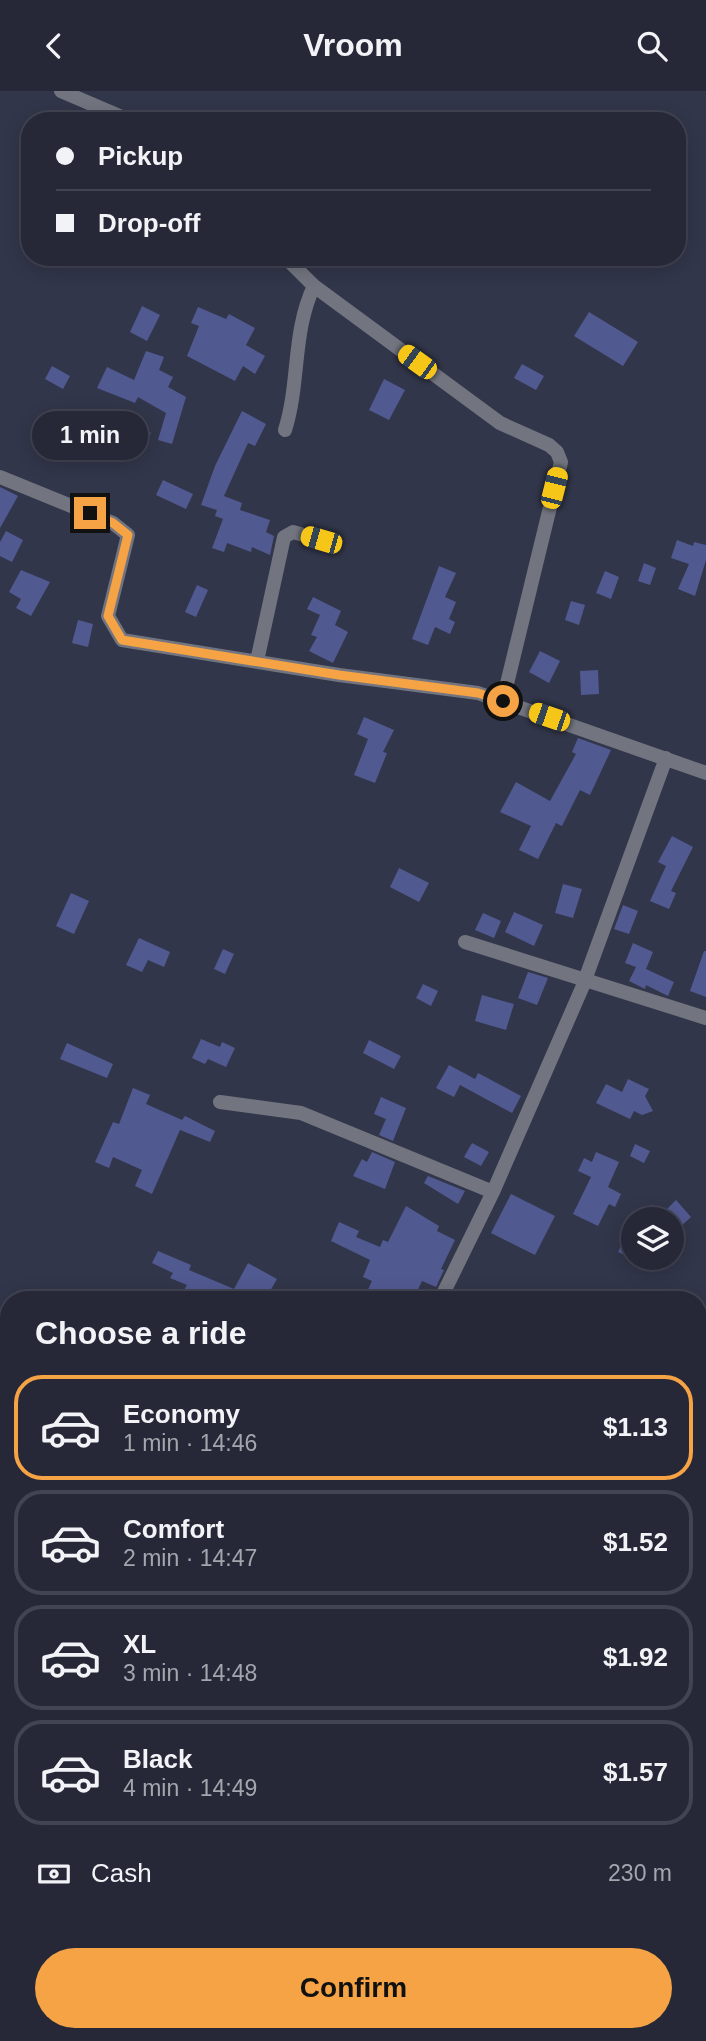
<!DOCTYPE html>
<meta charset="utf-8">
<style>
:root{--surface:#262838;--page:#2e3040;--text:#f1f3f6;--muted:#a4a6ae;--line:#424453;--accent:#f5a345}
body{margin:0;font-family:Arial,sans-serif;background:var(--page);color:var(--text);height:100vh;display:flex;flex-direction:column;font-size:26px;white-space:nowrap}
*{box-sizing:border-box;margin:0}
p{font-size:23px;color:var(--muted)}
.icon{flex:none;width:38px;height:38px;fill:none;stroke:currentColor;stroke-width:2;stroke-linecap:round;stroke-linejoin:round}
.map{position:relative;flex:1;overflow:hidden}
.panel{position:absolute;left:0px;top:1200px;width:707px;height:751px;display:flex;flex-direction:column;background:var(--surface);border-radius:28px 28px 0 0;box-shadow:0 4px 18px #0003,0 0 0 2px var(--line)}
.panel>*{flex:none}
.hud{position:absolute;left:21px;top:21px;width:665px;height:154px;border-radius:28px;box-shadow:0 4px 18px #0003,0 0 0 2px var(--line);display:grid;align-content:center;height:154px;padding:0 35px;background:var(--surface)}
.fabs{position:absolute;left:621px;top:1116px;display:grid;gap:14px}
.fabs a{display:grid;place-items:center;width:63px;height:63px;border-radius:50%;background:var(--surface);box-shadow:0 4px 18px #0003,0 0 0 2px var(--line);font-size:35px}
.end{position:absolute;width:32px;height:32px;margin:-16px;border:9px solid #f5a345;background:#111;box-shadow:0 0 0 4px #111}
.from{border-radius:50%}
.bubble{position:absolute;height:49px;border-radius:24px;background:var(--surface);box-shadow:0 4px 18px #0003,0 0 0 2px var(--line);font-size:23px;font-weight:600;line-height:49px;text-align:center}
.car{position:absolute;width:21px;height:42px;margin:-21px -10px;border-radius:9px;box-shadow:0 0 5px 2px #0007;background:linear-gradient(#f5c518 24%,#345 0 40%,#f5c518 0 76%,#345 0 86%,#f5c518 0)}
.hud b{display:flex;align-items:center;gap:24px;height:66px;font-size:26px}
.hud b+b{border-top:2px solid var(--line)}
.hud i{width:18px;height:18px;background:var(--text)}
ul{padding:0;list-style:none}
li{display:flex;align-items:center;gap:21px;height:105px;margin:0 14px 10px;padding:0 21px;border:4px solid var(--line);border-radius:28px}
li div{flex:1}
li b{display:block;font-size:26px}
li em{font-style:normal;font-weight:600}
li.active{border-color:var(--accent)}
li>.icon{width:63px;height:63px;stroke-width:1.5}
h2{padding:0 35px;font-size:32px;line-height:84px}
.pay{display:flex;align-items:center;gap:18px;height:77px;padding:0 35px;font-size:26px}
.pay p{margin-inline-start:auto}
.primary-button{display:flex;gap:14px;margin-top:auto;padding:14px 35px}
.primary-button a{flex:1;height:80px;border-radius:42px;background:var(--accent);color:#111;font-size:28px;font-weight:600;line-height:80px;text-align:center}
header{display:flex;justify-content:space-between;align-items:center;height:91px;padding:0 35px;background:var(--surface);font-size:32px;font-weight:600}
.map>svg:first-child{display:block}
</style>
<header><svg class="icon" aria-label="back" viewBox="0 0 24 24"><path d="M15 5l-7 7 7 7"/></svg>Vroom<svg class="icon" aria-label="search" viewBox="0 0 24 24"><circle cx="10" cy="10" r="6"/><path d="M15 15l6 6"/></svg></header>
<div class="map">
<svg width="706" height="1950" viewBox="0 0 706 1950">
<rect width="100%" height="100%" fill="#32364a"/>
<path fill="#515991" d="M142 215 160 224 147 250 130 241Z
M198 216 226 228 229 223 255 237 246 254 265 265 255 283 243 275 235 290 187 265 199 235 191 232Z
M589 221 638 251 623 275 574 245Z
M146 260 164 266 159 279 173 286 168 296 186 306 172 353 158 349 166 322 138 306 135 312 97 297 107 276 134 289Z
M522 273 544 285 536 299 514 287Z
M52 275 70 285 63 298 45 288Z
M384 288 405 299 389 329 369 319Z
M242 320 266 333 255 355 248 352 224 405 242 412 240 419 270 429 266 441 274 445 270 464 252 456 251 461 227 452 224 461 212 457 223 428 215 425 217 419 201 414 215 375Z
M89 326 106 335 97 352 80 344Z
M133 332 151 342 139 364 121 355Z
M163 389 193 403 186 418 156 404Z
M0 396 18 405 0 437Z
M6 440 23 449 12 471 0 465V451Z
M677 449 693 455 694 451 706 454V469L695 505 678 498 689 473 671 467Z
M644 472 656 477 650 494 638 490Z
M439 475 456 482 445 506 456 511 449 528 455 531 450 543 435 536 428 554 412 548Z
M21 479 50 491 31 525 16 517 21 508 9 501Z
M605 480 619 486 611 508 596 502Z
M197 494 208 499 196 526 185 521Z
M313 506 341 520 335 534 348 541 333 572 309 560 317 546 311 544 320 524 307 518Z
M571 510 585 514 579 534 565 529Z
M78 529 93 533 88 556 72 552Z
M540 560 560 570 549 592 529 581Z
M598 579 599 603 581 604 580 580Z
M364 626 394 639 383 661 387 662 375 692 354 684 368 648 357 643Z
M578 647 611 659 590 704 580 699 562 735 556 732 538 768 519 759 531 735 500 721 516 691 550 710 576 663 572 661Z
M672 745 693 756 671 800 676 802 669 818 650 810 666 775 658 771Z
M399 777 429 792 419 811 390 796Z
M563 793 582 798 573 827 555 822Z
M71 802 89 810 74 843 56 835Z
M623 814 638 820 629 843 614 838Z
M514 821 543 834 534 855 505 841Z
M483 822 501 830 494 847 475 839Z
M139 847 170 861 164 876 148 869 142 881 126 874Z
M633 852 653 861 646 878 674 891 668 905 646 894 645 898 629 890 636 876 625 872Z
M223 858 234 863 225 883 214 878Z
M704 860H706V906L690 900Z
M528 881 548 887 537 914 518 907Z
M423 893 438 900 431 915 416 907Z
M482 904 514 913 506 939 475 930Z
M201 948 220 956 222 951 235 957 226 976 208 968 205 973 192 967Z
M369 949 401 965 394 978 363 962Z
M67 952 113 973 107 987 60 968Z
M449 974 475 988 478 982 521 1005 512 1022 460 994 454 1006 436 997Z
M628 988 649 998 645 1005 653 1020 642 1024 634 1020 630 1028 596 1012 606 993 622 1001Z
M133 997 150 1004 146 1013 182 1029 185 1025 215 1040 210 1051 180 1039 152 1103 135 1095 142 1079 113 1066 109 1077 95 1071 113 1031 119 1033Z
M381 1006 406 1017 393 1050 379 1044 386 1028 374 1023Z
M472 1052 489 1061 481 1075 464 1066Z
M635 1053 650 1060 644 1072 630 1065Z
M372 1061 395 1071 385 1098 353 1085 362 1068 367 1071Z
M596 1061 619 1071 608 1096 621 1103 615 1116 609 1113 598 1135 573 1123 591 1086 578 1080 584 1067 592 1071Z
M428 1085 465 1100 458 1113 424 1092Z
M511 1103 555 1125 535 1164 491 1142Z
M676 1109 691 1126 679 1137 665 1120Z
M406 1115 439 1135 437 1140 455 1149 441 1178 444 1179 436 1196 422 1190 414 1207 396 1199 392 1209H375L365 1205 372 1190 363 1186 370 1169 331 1150 339 1131 359 1140 356 1146 380 1156 383 1149 388 1151Z
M634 1129V1168L618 1161Z
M158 1160 191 1174 189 1179 234 1198 248 1172 277 1188 265 1209H208L184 1199 187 1194 170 1187 173 1182 152 1172Z"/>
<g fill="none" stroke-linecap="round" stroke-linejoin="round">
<path stroke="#72757f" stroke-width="14" d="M61 0 131 30
M285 166 314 195 500 332 549 354 557 361 561 371 503 609
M285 339C300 292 292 241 314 195
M0 386 113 432 128 444 108 525 122 549 339 584 478 602 706 682
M257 570 284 446 293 441 321 449
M465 851 706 927
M220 1011 301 1022 493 1101
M440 1209 493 1101 582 897 666 667
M0 1239 9 1240
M698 1362 706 1366"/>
</g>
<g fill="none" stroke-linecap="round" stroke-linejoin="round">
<path stroke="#f5a345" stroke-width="9" d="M90 422 113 432 128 444 108 525 122 549 339 584 478 602 503 610"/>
</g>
</svg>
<div class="fabs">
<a><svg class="icon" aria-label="layers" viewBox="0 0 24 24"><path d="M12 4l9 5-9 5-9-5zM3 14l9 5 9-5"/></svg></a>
</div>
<i class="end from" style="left:503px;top:610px"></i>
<i class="end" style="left:90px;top:422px"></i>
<div class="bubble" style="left:32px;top:320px;width:116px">1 min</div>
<i class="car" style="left:417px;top:271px;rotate:306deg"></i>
<i class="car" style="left:554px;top:397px;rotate:14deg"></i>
<i class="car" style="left:321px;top:449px;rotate:286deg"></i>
<i class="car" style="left:549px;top:626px;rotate:289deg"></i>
<div class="hud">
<b><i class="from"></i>Pickup</b>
<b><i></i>Drop-off</b>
</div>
<section class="panel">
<h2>Choose a ride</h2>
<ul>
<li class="active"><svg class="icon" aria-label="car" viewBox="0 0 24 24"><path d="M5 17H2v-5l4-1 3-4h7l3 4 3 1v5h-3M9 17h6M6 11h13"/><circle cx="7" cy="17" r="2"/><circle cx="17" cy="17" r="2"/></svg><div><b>Economy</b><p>1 min · 14:46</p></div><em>$1.13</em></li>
<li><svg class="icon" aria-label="car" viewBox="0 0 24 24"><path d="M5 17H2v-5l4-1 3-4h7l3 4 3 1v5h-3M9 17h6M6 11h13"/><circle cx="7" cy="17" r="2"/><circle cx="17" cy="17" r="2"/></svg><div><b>Comfort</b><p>2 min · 14:47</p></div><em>$1.52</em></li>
<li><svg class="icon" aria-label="car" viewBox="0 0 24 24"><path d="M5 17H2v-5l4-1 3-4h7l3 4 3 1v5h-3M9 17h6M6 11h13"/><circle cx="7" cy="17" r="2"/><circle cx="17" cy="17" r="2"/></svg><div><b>XL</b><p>3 min · 14:48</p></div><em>$1.92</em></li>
<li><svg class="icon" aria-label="car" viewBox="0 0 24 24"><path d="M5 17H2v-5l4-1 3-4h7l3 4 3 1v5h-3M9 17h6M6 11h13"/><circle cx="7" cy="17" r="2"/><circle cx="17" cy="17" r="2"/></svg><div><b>Black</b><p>4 min · 14:49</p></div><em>$1.57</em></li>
</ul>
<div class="pay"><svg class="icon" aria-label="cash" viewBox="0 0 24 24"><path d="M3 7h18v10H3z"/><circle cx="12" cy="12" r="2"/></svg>Cash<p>230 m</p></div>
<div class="primary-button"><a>Confirm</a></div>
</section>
</div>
